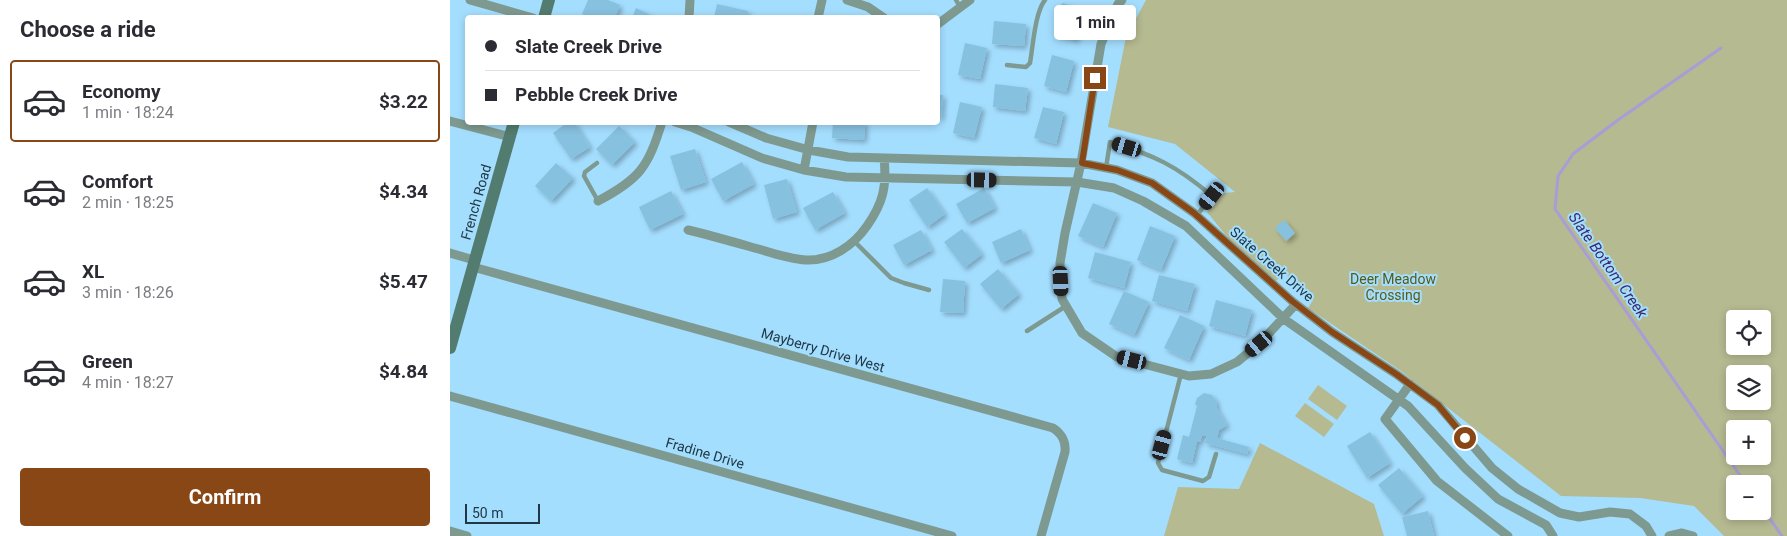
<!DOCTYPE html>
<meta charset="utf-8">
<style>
:root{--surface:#fff;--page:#f2f2f3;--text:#2b2b33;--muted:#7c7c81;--line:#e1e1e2;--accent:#884714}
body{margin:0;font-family:Roboto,sans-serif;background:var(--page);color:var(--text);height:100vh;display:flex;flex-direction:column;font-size:19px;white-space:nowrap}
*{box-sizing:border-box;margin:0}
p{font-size:16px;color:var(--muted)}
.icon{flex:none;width:28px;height:28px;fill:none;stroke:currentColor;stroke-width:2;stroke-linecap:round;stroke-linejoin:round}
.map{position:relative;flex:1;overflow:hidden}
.side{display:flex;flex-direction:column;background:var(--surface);width:450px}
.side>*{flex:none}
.guide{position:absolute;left:15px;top:15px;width:475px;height:110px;border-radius:5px;box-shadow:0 2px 8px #0003;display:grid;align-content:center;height:110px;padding:0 20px;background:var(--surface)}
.fabs{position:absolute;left:1276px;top:310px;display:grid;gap:10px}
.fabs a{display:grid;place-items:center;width:45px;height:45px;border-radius:5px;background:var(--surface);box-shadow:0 2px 8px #0003;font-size:25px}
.scale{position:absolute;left:15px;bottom:12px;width:75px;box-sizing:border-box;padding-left:5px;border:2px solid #203845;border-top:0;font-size:14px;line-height:18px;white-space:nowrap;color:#203845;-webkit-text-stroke:4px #a4deff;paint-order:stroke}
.end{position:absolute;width:22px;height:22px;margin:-11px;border:6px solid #884714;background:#fff;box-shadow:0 0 0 2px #fff}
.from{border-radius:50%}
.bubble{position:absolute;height:35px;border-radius:5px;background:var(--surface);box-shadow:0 2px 8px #0003;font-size:16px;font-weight:700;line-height:35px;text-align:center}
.car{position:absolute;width:15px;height:30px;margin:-15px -8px;border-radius:6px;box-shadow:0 0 4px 1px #0007;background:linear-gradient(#222 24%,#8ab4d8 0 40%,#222 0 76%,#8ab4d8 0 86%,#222 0)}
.guide b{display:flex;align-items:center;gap:18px;height:48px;font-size:19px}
.guide b+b{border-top:1px solid var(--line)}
.guide i{width:12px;height:12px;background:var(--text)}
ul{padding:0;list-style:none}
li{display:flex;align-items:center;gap:15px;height:82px;margin:0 10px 8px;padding:0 10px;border:2px solid transparent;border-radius:5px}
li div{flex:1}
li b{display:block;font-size:19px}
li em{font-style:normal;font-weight:700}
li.current{border-color:var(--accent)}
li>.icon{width:45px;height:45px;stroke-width:1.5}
h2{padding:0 20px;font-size:22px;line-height:60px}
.cta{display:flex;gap:10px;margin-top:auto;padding:10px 20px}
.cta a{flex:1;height:58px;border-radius:5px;background:var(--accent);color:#fff;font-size:20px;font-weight:700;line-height:58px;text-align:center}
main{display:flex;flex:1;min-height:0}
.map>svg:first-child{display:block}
</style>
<main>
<section class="side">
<h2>Choose a ride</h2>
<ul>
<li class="current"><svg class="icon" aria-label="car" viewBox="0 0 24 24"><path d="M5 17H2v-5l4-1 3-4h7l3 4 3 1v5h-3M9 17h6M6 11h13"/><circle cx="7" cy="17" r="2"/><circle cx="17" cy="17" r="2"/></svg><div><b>Economy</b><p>1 min · 18:24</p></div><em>$3.22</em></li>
<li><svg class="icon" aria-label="car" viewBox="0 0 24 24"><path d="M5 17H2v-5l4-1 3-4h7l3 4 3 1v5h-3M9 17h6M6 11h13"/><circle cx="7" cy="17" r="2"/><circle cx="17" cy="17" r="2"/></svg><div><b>Comfort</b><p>2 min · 18:25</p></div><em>$4.34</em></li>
<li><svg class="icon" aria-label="car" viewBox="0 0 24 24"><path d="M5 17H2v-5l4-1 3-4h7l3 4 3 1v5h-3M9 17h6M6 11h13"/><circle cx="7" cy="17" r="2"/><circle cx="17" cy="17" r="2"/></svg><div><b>XL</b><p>3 min · 18:26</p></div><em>$5.47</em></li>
<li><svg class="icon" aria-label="car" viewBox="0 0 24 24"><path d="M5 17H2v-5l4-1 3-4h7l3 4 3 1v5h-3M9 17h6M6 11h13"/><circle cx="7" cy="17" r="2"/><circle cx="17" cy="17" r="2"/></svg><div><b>Green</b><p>4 min · 18:27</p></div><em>$4.84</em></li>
</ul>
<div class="cta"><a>Confirm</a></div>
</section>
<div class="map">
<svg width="1337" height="536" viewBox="0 0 1337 536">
<defs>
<filter id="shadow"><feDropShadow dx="3" dy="3" stdDeviation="2.5" flood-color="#0004"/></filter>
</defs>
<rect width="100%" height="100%" fill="#a4deff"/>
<path fill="#b5ba91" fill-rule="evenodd" d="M696 0H1337V536H1274L1244 506 1190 498 1111 496 948 369 858 308 863 300 834 273 826 281 778 238 757 212 774 193 785 192 725 144 658 127 676 37ZM1285 319H1312V346H1285ZM1285 374H1312V401H1285ZM1285 429H1312V456H1285ZM1285 484H1312V511H1285Z
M868 385 897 406 887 420 858 399Z
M855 403 884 424 874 437 845 416Z
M810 443 924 504 934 536H714L728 487 789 489Z"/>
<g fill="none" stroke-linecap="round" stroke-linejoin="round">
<path stroke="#a89dd6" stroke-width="3" d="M1271 48 1168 120 1123 154 1108 176 1105 209 1296 484
M1312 508 1332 536"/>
</g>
<path fill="#87c1e0" filter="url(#shadow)" d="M138 0H158L170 5 165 18H140L132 14Z
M612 3 634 9 626 40 604 34Z
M267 4 298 11 297 18H264Z
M186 8 207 18H182Z
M544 21 576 24 574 46 542 44Z
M515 43 537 48 530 79 508 75Z
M602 55 624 61 616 92 594 86Z
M545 84 578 88 575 111 543 107Z
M488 95H493L491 118H488Z
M510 102 532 107 524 138 503 133Z
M593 107 614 112 606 144 584 138Z
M118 122H124L140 147 121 159 103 133Z
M383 122H415L414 140 382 138Z
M169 126 185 142 162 165 146 149Z
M245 149 256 182 231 190 220 156Z
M292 162 304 184 273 201 261 179Z
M106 163 123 178 101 201 85 186Z
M337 179 347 212 323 219 314 185Z
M477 188 495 214 477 227 459 200Z
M534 188 545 208 517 223 506 204Z
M221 191 233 214 200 230 189 207Z
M383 192 395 213 365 230 353 208Z
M643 203 667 213 653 247 628 236Z
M834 220 845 233 836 241 825 228Z
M700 226 725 236 711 270 687 260Z
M512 229 532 254 514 268 494 242Z
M571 229 580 250 551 263 542 242Z
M471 230 482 250 454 265 443 245Z
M645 252 681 262 674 288 638 278Z
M548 269 569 294 551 309 530 284Z
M709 275 745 284 737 311 702 301Z
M493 279 515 281 513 313 490 312Z
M674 291 699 302 684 335 659 324Z
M766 300 802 310 795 336 759 326Z
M730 315 754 326 739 360 714 348Z
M754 393 762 395 767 403 766 407 777 425 769 430 767 438 799 447 797 454 755 443 757 436 752 435 750 442 747 441 742 463 727 459 733 435 739 437 747 406 745 404 747 398Z
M920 432 940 463 917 478 897 446Z
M949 468 973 496 952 514 928 485Z
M978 511 984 536H957L952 517Z"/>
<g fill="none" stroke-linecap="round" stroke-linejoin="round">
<path stroke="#7e9a90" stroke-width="4.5" d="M506 0 510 7
M557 65 576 67 580 63C583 46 585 12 595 0
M147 163 135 172 134 176 148 201
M656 168 660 142C704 155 727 166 762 196L747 215
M404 241 441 278 454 283 479 290
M577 331 616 306
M731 374 708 463 712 470 753 481 759 477 766 454"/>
<path stroke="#7e9a90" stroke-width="9" d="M20 0 83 18
M397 0 418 7 434 18
M672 0 668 4 651 44 631 163 615 233 610 263 612 299 632 333 667 357 739 376 761 374 787 362 809 344 846 304
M239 18 240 0
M368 18 372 0
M488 24 520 0
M0 121 60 137
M225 122 241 127 312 158 354 170 396 177 627 182 664 188 693 201 736 226 834 319 958 406 1015 468 1048 499 1096 525 1103 536
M279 122 316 138 359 150 398 157 631 163 667 170 702 183 744 213 842 301 882 332 946 374 988 405 1042 468 1068 489 1110 513 1129 517 1160 512 1180 514 1196 526 1202 536
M354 170 363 122
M148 201C190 179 198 167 212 122
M238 230C263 236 287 243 312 250 325 254 342 259 356 260 381 261 403 246 417 226 433 203 437 187 434 158
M0 253 24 260
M23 267 603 428C612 434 616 441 615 452L591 536
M960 384 935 419 987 481 1058 536
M0 396 502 536
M0 531 17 536
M1219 536 1232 533 1243 536"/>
<path stroke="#527c6f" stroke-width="12" d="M94 18 99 0
M0 348 64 122"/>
</g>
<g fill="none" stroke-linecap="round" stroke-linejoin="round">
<path stroke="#884714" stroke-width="6" d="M645 78 632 163 667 170 702 183 744 213 842 301 882 332 946 374 988 405 1015 438"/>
</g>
<g text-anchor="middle" stroke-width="4" stroke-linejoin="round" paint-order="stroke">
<g font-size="14" fill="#203845" stroke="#a4deff">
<text transform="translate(26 202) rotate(-74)" y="5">French Road</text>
<text transform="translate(822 264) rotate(41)" y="5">Slate Creek Drive</text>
<text transform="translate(373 350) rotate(16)" y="5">Mayberry Drive West</text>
<text transform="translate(255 453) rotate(16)" y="5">Fradine Drive</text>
</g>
<g font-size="14" fill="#575b16" stroke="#a4deff">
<text x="943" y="284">Deer Meadow<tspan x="943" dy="16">Crossing</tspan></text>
</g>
<g font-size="15" font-style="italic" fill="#3c296c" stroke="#a4deff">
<text transform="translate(1158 265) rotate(55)" y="5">Slate Bottom Creek</text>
</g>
</g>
</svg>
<div class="fabs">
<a><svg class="icon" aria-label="locate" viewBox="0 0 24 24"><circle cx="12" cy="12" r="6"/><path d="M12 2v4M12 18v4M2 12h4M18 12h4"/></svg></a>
<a><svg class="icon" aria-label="layers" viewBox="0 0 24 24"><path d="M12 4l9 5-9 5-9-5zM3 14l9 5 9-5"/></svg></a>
<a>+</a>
<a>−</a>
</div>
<div class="scale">50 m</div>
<i class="end from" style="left:1015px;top:438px"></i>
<i class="end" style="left:645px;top:78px"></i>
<div class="bubble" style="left:604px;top:5px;width:82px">1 min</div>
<i class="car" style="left:677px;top:147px;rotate:287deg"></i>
<i class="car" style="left:532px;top:180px;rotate:91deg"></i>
<i class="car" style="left:762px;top:196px;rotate:218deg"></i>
<i class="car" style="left:611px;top:281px;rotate:177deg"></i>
<i class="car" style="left:809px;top:344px;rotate:230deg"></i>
<i class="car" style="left:682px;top:360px;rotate:284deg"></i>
<i class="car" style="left:712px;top:445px;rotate:15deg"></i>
<div class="guide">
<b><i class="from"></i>Slate Creek Drive</b>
<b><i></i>Pebble Creek Drive</b>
</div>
</div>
</main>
